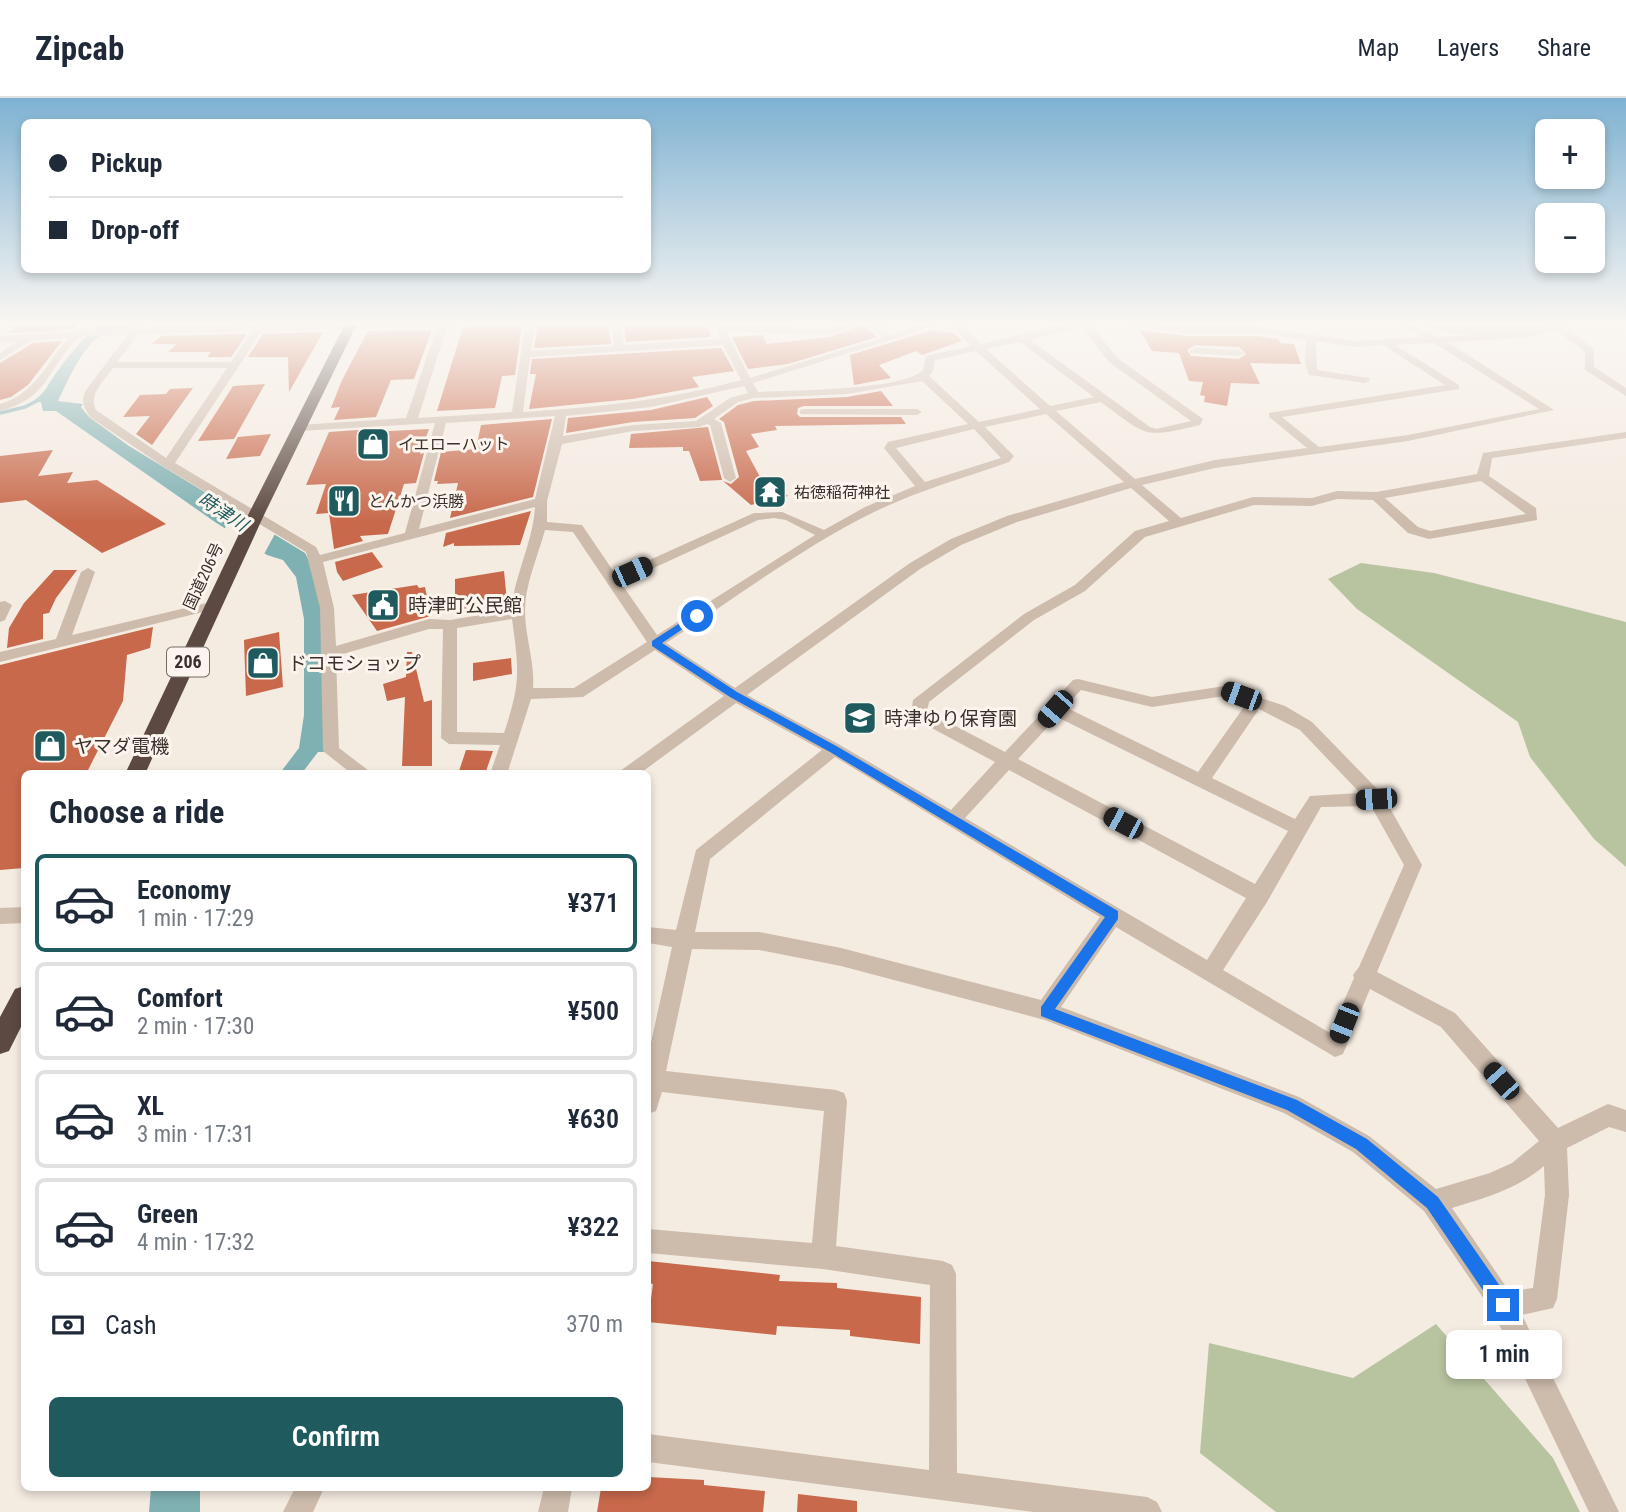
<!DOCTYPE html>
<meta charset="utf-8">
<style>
:root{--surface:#fff;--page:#f6f6f7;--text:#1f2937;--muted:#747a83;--line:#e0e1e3;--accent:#1f5a5e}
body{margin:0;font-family:"Roboto Condensed","Noto Sans JP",sans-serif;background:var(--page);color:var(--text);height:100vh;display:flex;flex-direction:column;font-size:26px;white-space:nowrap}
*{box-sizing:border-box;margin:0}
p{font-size:23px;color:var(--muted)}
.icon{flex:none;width:38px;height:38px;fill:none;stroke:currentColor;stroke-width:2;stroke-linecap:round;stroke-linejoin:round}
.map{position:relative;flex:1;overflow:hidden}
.details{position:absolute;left:21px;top:672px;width:630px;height:721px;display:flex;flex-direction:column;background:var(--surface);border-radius:10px;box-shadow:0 4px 10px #0003}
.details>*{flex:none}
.top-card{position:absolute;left:21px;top:21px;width:630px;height:154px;border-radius:10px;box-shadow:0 4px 10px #0003;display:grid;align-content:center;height:154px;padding:0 28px;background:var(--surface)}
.buttons{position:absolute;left:1535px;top:21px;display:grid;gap:14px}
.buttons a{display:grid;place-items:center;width:70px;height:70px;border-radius:10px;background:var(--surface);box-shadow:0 4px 10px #0003;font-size:35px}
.end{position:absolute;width:32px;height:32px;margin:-16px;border:9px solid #1a73e8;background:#fff;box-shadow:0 0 0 4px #fff}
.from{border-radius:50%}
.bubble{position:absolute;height:49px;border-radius:10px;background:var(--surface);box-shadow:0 4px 10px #0003;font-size:23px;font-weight:600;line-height:49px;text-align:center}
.car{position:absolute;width:21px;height:42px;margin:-21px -10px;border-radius:9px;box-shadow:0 0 5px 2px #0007;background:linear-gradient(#222 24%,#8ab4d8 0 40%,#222 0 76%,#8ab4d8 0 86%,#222 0)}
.top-card b{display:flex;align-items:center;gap:24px;height:66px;font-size:26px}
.top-card b+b{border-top:2px solid var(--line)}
.top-card i{width:18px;height:18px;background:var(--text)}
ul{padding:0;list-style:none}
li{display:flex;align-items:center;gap:21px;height:98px;margin:0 14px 10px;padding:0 14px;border:4px solid var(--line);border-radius:10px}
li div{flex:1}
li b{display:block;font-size:26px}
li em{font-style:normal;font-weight:600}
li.current{border-color:var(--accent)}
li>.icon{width:63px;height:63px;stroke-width:1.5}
h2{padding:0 28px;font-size:32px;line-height:84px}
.pay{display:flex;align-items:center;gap:18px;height:77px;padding:0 28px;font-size:26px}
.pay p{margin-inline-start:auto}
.cta{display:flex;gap:14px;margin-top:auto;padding:14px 28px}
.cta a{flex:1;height:80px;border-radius:10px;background:var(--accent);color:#fff;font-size:28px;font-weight:600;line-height:80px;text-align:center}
header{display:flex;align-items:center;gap:42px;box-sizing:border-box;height:98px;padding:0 35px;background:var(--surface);border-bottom:2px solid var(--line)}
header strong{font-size:33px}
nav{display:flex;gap:38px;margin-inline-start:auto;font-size:24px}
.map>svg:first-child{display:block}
</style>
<header>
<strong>Zipcab</strong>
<nav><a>Map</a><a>Layers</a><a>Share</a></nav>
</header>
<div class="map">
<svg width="1626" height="1414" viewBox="0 0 1626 1414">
<rect width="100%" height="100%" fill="#f4ebe1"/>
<path fill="#b8c4a0" d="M1425 226H1552C1520 238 1456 243 1425 226Z
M1361 465 1434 475 1626 524V769L1594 741 1530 659 1518 624 1357 511 1328 481Z
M1436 1226 1553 1360 1580 1414H1276L1200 1355 1209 1245 1353 1280Z"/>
<path fill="#7fb0b2" d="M100 226H136C125 234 110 232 99 239 81 250 66 287 58 303L83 306 81 309 89 319 129 348 305 455C331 500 326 601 327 654H318L302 675H280L299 650 304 617V521L296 479 283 462 267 457 215 424 56 313H43L41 304H32C47 293 45 291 54 278 68 258 82 241 100 226Z
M151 1390H200V1414H149Z"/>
<path fill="#f4ebe1" d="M236 409 276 434 263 458 223 434Z"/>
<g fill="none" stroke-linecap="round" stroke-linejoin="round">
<path stroke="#7fb0b2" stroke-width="3.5" d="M0 315 25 309 41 301"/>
</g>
<path fill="#c8694b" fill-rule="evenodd" d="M19 226H78L74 231 7 235Z
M515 226H522L515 277 502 278 495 310 437 313 463 229Z
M538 226H608L611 246 534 250Z
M624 226H699L710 232V239L626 244Z
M865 226 877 239 788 266 748 271 732 239 762 237 767 246 830 239Z
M432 232 414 281 391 282 376 319 334 322 340 309 331 310 342 282 368 233Z
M933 232 954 235 962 243 922 257 916 253 879 267 891 280 854 287 850 257Z
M1140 232 1186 238H1257L1278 241 1280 245 1294 246 1301 266 1250 265 1260 286 1231 285 1227 308 1204 304 1205 298 1200 297 1203 284 1189 283 1179 255 1152 253ZM1195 247 1239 249 1246 256 1239 261 1191 258 1187 252Z
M323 234 289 294 288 259H248L263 236Z
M247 236 231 259H207L211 254H168L177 246H152L161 238Z
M62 243 28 287 11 299 0 302V265L33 245Z
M721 250 734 273 692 279 699 289 632 301 529 311 536 276H530L532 261Z
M265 286 234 341 198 343 233 288Z
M193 290 152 347 136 336 150 318 123 319 140 297 166 296 170 291Z
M881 293 893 308H804L798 310 797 316 800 319H901L906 326 775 328 777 332 751 336 759 349 746 353 765 388 773 385 788 398 758 408 755 406 751 407 723 383 731 386 739 379 724 324 719 321 738 307 754 303 847 299Z
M707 299 713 308 695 320 633 324 566 335 568 320 651 312Z
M552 321 533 399 450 420 458 385 437 386 438 383H434L441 354 476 351 481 327Z
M708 329 722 382 700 383 689 353H683V349L629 350 631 336Z
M371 331 370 334 429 331 420 356 424 355 416 385 404 386 388 436 360 438 363 443 334 451 329 415 316 416 326 386 306 387 329 334Z
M271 336 260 358 226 361 238 339Z
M53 352 38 378 73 374 67 385 97 382 166 426 102 455 26 402 0 405V358Z
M531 413 520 447 454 448V445L443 449 446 435Z
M372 454 383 469 343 483 337 474 335 464Z
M54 472H77L56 500 49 515 43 516V541L7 550 9 530 24 505Z
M504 473 507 503 455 513V481Z
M417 487 419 490 425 489 431 518 377 533 352 497Z
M153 529 150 550 127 557 123 603 86 676H24V770L0 772V567Z
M279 534 283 589 246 598 244 542Z
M407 554H412L424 604 432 602V668H402L405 599 387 603 383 586 406 579Z
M511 560 512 576 473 583V565Z
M466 652 493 653 485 676H458Z
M648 1163 780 1177 779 1183 837 1185V1190L921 1199 920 1246 850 1238V1232L777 1228 776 1237 648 1224 653 1186 648 1185Z
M648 1379 704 1382V1387L765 1393 763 1414H597L601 1390H648Z
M798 1396 857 1403V1414H797Z"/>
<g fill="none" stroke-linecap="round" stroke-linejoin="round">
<path fill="#cdbbac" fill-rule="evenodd" d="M136 226H146L143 230 257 226H461L447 229 418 320 512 314 525 226H535L531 253 614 248 611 226H621L624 247 720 241 717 232 701 226 829 231 846 226H862L829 237 726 233 750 280 882 240 869 226H880L890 237 925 226H941L753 285 758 294C790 292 902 293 923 272L926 258 971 248 949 226H960L981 246 1064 226H1091L1117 260 1203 321 1200 327C1142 341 1147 338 1101 304L1056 313 1135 381 1215 362 1307 350 1269 319V315L1445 287 1383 247 1356 249 1316 243 1317 272 1369 280 1370 282 1365 285 1309 277 1305 266 1306 242 1257 235H1186L1115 226 1257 229 1356 243 1423 239 1393 226H1407L1438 239 1523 234 1553 226H1566L1563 228 1594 251V269L1626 290V298L1585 272V254L1556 232 1523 240 1447 244 1554 312 1408 343 1215 370 1142 387 1181 420 1253 399 1312 400 1337 393 1376 394 1477 376 1483 355 1626 334V340L1492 360 1489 378 1536 410 1537 422 1429 441 1408 435 1373 402 1337 401 1312 408 1254 407 1145 439 1085 493 1034 522 929 604 927 613 1005 654 1073 582 1078 581 1152 599 1225 588 1285 608 1312 624 1382 696 1422 767 1377 874 1455 915 1558 1030 1608 1006 1626 1012V1034L1609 1029 1567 1050 1569 1097 1557 1201 1553 1210 1522 1217 1619 1414H1589L1494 1216 1424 1113 1353 1054 1284 1015 1045 922 841 868 759 852 692 851 666 973 836 992 844 995 847 1003 836 1148 943 1163 952 1167 956 1176 957 1375 1147 1399 1157 1404 1162 1414H1034L648 1364V1336L929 1372 930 1187 823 1171 648 1155V1131L812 1145 824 1013 662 994 656 1013 648 1016V958L672 849 648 845V829L676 832 696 752 822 652 736 605 646 671 639 676H616L724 598 655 552 583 599 531 601 507 676H490L500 647 449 646 441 640 443 531H429L336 558 339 650 373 676H352L323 653 320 510 306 454 164 369 90 319C84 309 80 303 86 292L128 236 80 239C46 269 52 299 0 313V306C35 296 46 266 68 240L32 242 0 262V255L18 243 0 244V238L75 234 82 229 86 233 133 230ZM437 229 406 320 299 327 293 330 299 333 435 325 405 435 320 457 316 449 175 365 262 233ZM1082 229 1109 264 1191 323 1156 331 1150 329 1030 242ZM252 233 231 264H117L138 236ZM1020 244 1094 299 1050 308 986 251ZM1434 245 1539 311 1408 337 1319 349 1282 319 1459 291V287L1395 247ZM723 247 741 282C669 302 597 309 523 314L530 259ZM976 253 1040 311 979 324 929 278 933 273 935 262ZM113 270H227L166 360 96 312C88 296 104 283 113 270ZM922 283 968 326 888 344 884 350 915 388 865 409 824 432 782 414 754 415 616 477 582 427 547 424V403L562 346 633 333 699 329 707 326 710 327 724 380 730 384 736 380 721 325 714 321 738 304 754 300 847 296ZM744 288 748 295 730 300 696 323 633 327 563 338 566 318 651 309ZM1046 316 1124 384 1007 418 951 441 910 465 735 590 666 545C734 501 801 450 874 414 917 393 964 380 1009 364L1014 358 985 329ZM555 318 535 401 419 431 446 325ZM974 331 1001 360 925 384 896 350ZM1481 383 1526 416 1430 433 1418 429 1385 400ZM1131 390 1169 423 1135 433 1075 487 1024 516 913 602 911 616 913 620 995 664 951 712 840 647 747 597 920 471 961 447 1017 424ZM535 409C533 444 515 476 511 512L450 522 429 521 336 548 334 510 323 464ZM774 420 786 422 815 437 657 537 621 485 758 422ZM545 432 573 434 647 544 574 590H533C535 564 525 539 525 513 525 486 538 458 545 432ZM512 521C519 573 521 584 504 635L457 634V530ZM1081 592 1152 609 1224 598 1246 606 1198 674 1065 609ZM1259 611 1300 632 1360 695 1310 698 1295 721 1212 680ZM1057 619 1288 733 1255 786 1018 661ZM835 659 1100 819 1041 902 841 850 759 834H695L710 761ZM1009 672 1246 800 1207 862 965 720ZM1371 708 1404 767 1359 869 1353 877 1354 880 1330 935 1223 872 1267 804 1321 709ZM1116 829 1335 959 1343 956 1370 891 1441 929 1539 1043 1512 1065 1490 1075 1436 1091 1369 1038 1299 999 1061 909ZM1544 1068 1545 1097 1533 1190 1509 1193 1452 1110C1485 1100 1517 1091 1544 1068Z
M1195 250 1239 252 1244 255 1239 258 1191 255 1190 253Z
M804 311H917L922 314 917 317 800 316V312Z
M88 470 95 474 72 537 215 503 222 507 215 511 0 564V554L56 541 81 474Z
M5 503 12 507 5 522 0 524V504Z
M24 809V825L0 826V810Z
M295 1390H324L313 1414H283Z
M544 1390H572L568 1414H538Z"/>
<path fill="#5c4a42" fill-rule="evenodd" d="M345 226H357L264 417 145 676H125L248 417Z
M24 888V923L9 953 0 956V919L15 891Z"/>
</g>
<linearGradient id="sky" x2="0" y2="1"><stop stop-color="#7eb2d2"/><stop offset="0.53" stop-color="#faf6f2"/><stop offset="1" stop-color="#faf6f2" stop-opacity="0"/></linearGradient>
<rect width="1626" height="424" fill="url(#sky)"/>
<path fill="#1a73e8" d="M694 516 702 518 662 545 737 594 838 649 1118 813V821L1055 911 1297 1002 1367 1041 1438 1099 1509 1201 1512 1207 1509 1213 1503 1215 1497 1213 1427 1110 1356 1051 1287 1012 1041 918V909L1105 819 830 654 730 599 652 548V543Z"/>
<defs>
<symbol id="shop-square" viewBox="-11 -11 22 22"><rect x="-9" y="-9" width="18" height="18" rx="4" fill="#1f5a5e" stroke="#fbf5ee"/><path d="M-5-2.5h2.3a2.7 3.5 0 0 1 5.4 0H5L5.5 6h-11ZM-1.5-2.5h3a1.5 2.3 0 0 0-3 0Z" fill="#fff"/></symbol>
<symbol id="temple-square" viewBox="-11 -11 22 22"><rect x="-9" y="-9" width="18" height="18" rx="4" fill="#1f5a5e" stroke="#fbf5ee"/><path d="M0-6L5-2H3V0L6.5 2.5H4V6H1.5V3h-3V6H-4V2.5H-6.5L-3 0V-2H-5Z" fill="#fff"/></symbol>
<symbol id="restaurant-square" viewBox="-11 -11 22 22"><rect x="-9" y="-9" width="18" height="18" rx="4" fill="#1f5a5e" stroke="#fbf5ee"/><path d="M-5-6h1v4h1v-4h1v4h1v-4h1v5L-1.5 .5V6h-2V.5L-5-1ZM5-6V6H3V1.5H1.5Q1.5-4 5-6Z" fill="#fff"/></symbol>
<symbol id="civic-square" viewBox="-11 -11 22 22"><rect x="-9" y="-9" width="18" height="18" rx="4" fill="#1f5a5e" stroke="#fbf5ee"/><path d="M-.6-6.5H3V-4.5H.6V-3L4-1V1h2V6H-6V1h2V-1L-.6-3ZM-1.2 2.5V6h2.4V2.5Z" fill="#fff"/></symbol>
<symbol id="school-square" viewBox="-11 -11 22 22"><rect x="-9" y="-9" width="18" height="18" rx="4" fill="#1f5a5e" stroke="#fbf5ee"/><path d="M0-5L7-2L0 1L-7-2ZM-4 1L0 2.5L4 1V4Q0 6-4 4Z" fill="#fff"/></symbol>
</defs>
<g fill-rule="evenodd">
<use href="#shop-square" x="354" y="327" width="38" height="38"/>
<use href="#temple-square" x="751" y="375" width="38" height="38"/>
<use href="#restaurant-square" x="325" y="384" width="38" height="38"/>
<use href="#civic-square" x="364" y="488" width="38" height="38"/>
<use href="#shop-square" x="244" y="546" width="38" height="38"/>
<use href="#school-square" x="841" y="601" width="38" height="38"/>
<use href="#shop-square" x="31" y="629" width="38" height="38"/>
</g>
<g text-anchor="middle" stroke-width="6" stroke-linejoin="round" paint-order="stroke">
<g font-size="16" fill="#3b302b" stroke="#fbf5ee" text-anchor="start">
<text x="398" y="352">イエローハット</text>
<text x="794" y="400">祐徳稲荷神社</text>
<text x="368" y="409">とんかつ浜勝</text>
</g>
<g font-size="16" fill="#3b302b" stroke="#fbf5ee">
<text transform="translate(203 478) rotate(-65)" y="6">国道206号</text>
</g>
<g font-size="18" font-style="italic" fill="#1f5a5e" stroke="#fbf5ee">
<text transform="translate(223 414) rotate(33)" y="6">時津川</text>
</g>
<rect fill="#fbf5ee" stroke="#756b66" stroke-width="2" x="167" y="549.5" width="42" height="29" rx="5"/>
<g font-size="18" font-weight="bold" fill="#3b302b">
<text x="188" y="570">206</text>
</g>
<g font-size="19" fill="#3b302b" stroke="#fbf5ee" text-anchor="start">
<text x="408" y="514">時津町公民館</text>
<text x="288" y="572">ドコモショップ</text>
<text x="884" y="627">時津ゆり保育園</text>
<text x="74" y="655">ヤマダ電機</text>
</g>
</g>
</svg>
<div class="buttons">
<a>+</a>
<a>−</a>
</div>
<i class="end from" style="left:697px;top:518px"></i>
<i class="end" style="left:1503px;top:1207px"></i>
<div class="bubble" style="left:1446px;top:1232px;width:116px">1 min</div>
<i class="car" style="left:632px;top:474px;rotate:66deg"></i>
<i class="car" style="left:1241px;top:598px;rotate:290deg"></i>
<i class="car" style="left:1055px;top:611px;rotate:221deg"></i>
<i class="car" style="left:1376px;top:701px;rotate:267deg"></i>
<i class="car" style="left:1123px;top:725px;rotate:298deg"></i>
<i class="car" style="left:1344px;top:925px;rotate:202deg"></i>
<i class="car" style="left:1501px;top:983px;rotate:318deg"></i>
<div class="top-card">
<b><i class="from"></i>Pickup</b>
<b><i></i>Drop-off</b>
</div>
<section class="details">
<h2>Choose a ride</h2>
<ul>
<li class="current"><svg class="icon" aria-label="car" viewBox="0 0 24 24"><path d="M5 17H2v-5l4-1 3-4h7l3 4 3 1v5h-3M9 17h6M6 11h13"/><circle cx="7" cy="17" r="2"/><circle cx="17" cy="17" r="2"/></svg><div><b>Economy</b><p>1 min · 17:29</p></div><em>¥371</em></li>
<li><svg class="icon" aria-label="car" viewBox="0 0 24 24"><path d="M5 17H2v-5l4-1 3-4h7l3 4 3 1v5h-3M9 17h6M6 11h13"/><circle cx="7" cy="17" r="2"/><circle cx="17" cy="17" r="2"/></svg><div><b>Comfort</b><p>2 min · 17:30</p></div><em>¥500</em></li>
<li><svg class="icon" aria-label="car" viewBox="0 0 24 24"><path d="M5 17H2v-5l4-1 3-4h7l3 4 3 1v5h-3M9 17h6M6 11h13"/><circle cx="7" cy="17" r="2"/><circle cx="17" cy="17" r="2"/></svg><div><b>XL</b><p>3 min · 17:31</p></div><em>¥630</em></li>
<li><svg class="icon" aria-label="car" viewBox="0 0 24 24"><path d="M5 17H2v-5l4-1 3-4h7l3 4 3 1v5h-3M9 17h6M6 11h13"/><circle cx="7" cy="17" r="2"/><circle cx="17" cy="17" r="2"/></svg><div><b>Green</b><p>4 min · 17:32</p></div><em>¥322</em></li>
</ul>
<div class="pay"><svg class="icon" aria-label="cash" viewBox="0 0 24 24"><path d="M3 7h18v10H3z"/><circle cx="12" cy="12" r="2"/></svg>Cash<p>370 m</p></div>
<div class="cta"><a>Confirm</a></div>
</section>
</div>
